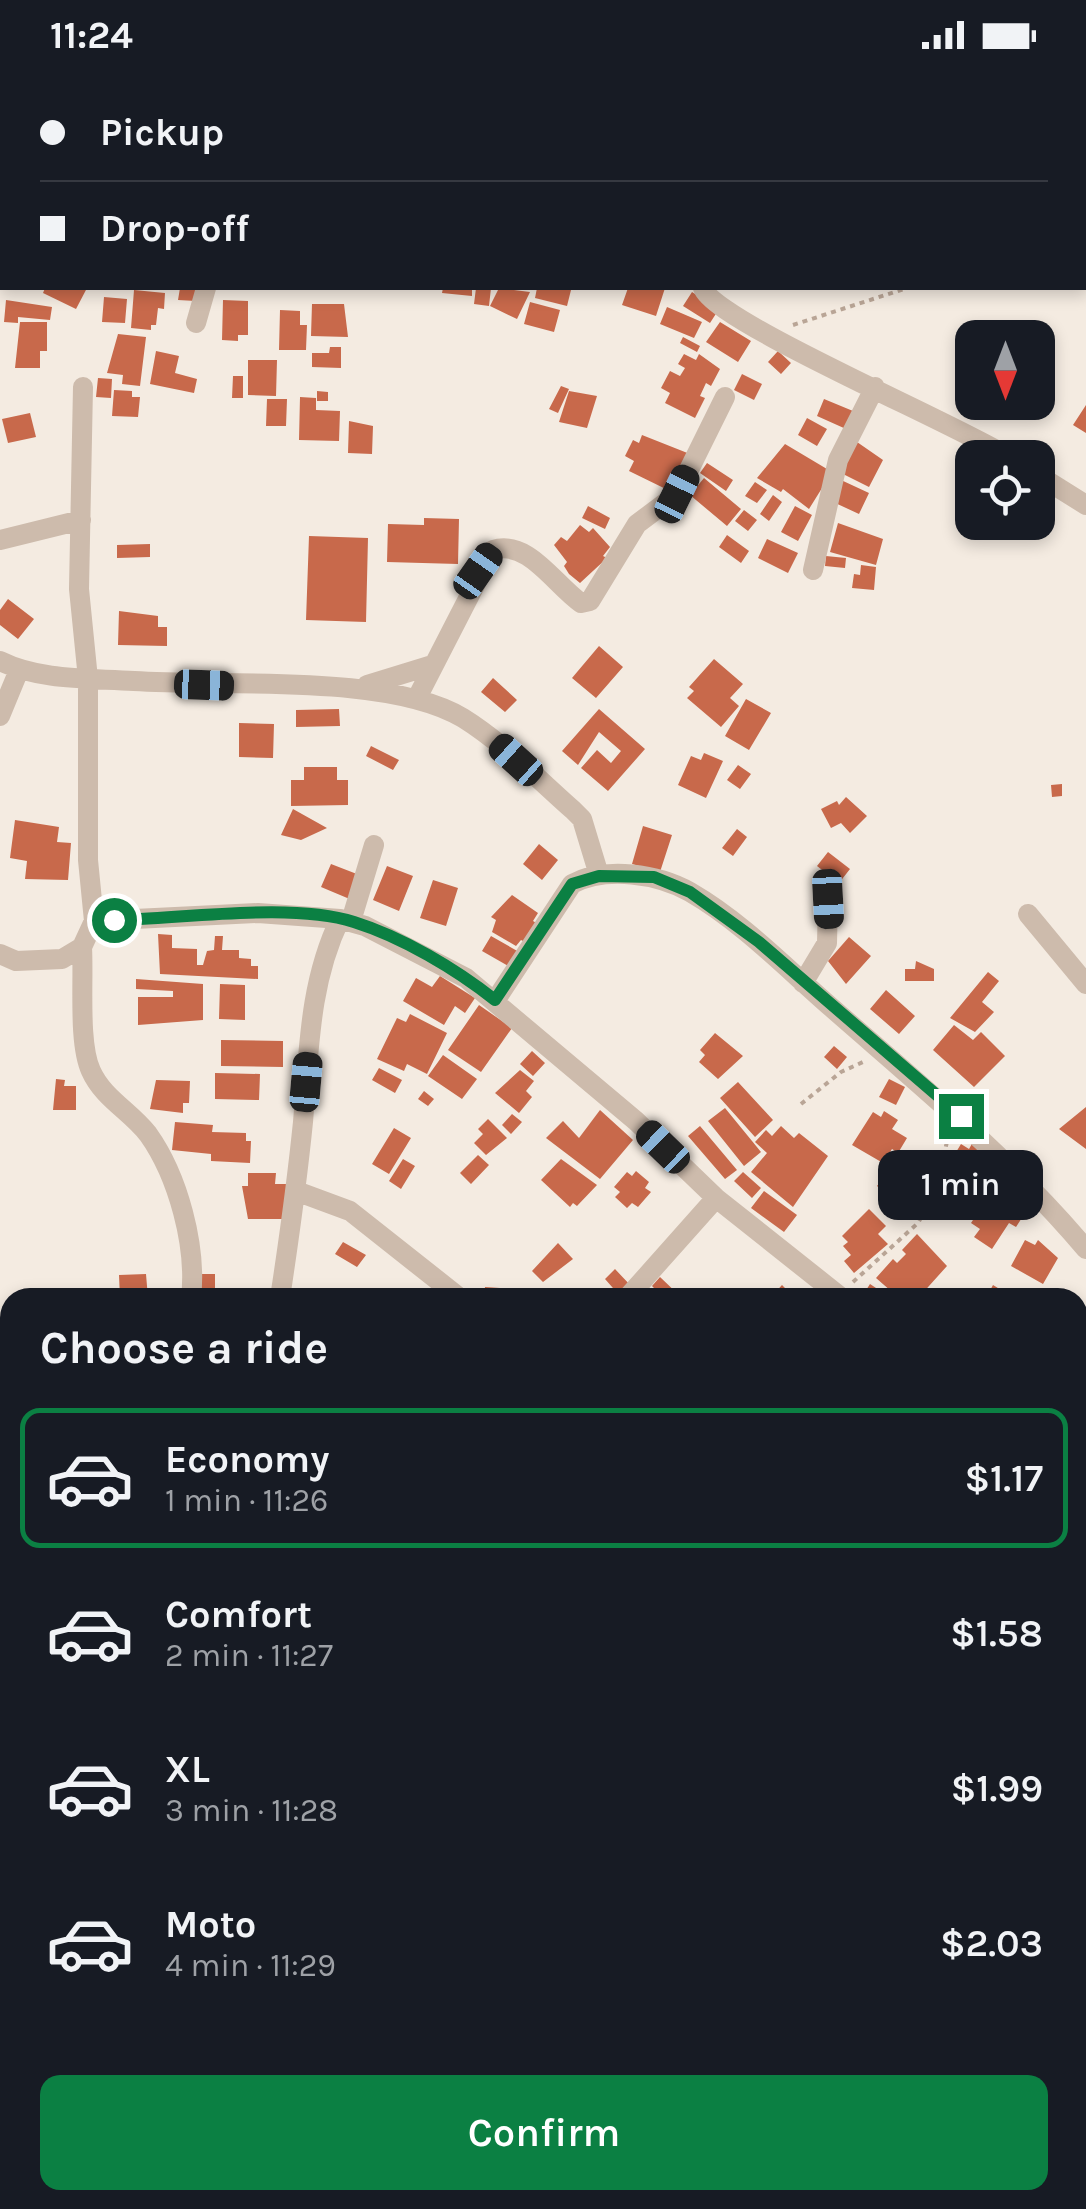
<!DOCTYPE html>
<meta charset="utf-8">
<style>
:root{--surface:#171b24;--page:#242831;--text:#f1f3f6;--muted:#9ea1a6;--line:#363941;--accent:#0b8043}
body{margin:0;font-family:Karla,sans-serif;background:var(--page);color:var(--text);height:100vh;display:flex;flex-direction:column;font-size:38px;white-space:nowrap}
*{box-sizing:border-box;margin:0}
p{font-size:32px;color:var(--muted)}
.icon{flex:none;width:55px;height:55px;fill:none;stroke:currentColor;stroke-width:2;stroke-linecap:round;stroke-linejoin:round}
.map{position:relative;flex:1;overflow:hidden}
.drawer{position:absolute;left:0px;top:1218px;width:1088px;height:922px;display:flex;flex-direction:column;background:var(--surface);border-radius:30px 30px 0 0;box-shadow:0 5px 15px #0003}
.drawer>*{flex:none}
.top-card{position:absolute;left:0px;top:0px;width:1088px;height:220px;box-shadow:0 5px 15px #0003;display:grid;align-content:center;height:220px;padding:0 40px;background:var(--surface)}
.needle{width:65px;rotate:180deg}
.controls{position:absolute;left:955px;top:250px;display:grid;gap:20px}
.controls a{display:grid;place-items:center;width:100px;height:100px;border-radius:20px;background:var(--surface);box-shadow:0 5px 15px #0003;font-size:50px}
.end{position:absolute;width:45px;height:45px;margin:-22px;border:12px solid #0b8043;background:#fff;box-shadow:0 0 0 5px #fff}
.from{border-radius:50%}
.bubble{position:absolute;height:70px;border-radius:20px;background:var(--surface);box-shadow:0 5px 15px #0003;font-size:32px;font-weight:600;line-height:70px;text-align:center}
.car{position:absolute;width:30px;height:60px;margin:-30px -15px;border-radius:12px;box-shadow:0 0 8px 2px #0007;background:linear-gradient(#222 24%,#8ab4d8 0 40%,#222 0 76%,#8ab4d8 0 86%,#222 0)}
.top-card b{display:flex;align-items:center;gap:35px;height:95px;font-size:38px}
.top-card b+b{border-top:2px solid var(--line)}
.top-card i{width:25px;height:25px;background:var(--text)}
ul{padding:0;list-style:none}
li{display:flex;align-items:center;gap:30px;height:140px;margin:0 20px 15px;padding:0 20px;border:5px solid transparent;border-radius:20px}
li div{flex:1}
li b{display:block;font-size:38px}
li em{font-style:normal;font-weight:600}
li.selected{border-color:var(--accent)}
li>.icon{width:90px;height:90px;stroke-width:1.5}
h2{padding:0 40px;font-size:45px;line-height:120px}
.primary-button{display:flex;gap:20px;margin-top:auto;padding:20px 40px}
.primary-button a{flex:1;height:115px;border-radius:20px;background:var(--accent);color:#fff;font-size:40px;font-weight:600;line-height:115px;text-align:center}
.status{display:flex;justify-content:space-between;align-items:center;height:70px;padding:0 50px;background:var(--surface);direction:ltr}
.status svg{height:28px;fill:currentColor}
.map>svg:first-child{display:block}
</style>
<div class="status"><b>11:24</b><svg viewBox="0 0 49 12"><path d="M0 12V9h3v3zM5 12V6h3v6zM10 12V3h3v9zM15 12V0h3v12zM26 1h20v11H26zM47 4h2v5h-2z"/></svg></div>
<div class="map">
<svg width="1086" height="2139" viewBox="0 0 1086 2139">
<rect width="100%" height="100%" fill="#f4ebe1"/>
<path fill="#c8694b" d="M45 218H87L76 239 43 223Z
M180 218H197L196 231 178 230Z
M443 218H472V226L442 223Z
M476 218H491L489 236 474 234Z
M499 218 530 222 517 249 490 236Z
M537 218 571 220 567 236 535 228Z
M628 218H665L656 246 622 235Z
M134 220 165 223 164 239 158 238 156 255H151V260L131 258Z
M692 222 719 239 710 253 683 236Z
M104 227 127 229 125 253 102 252Z
M6 230 52 237 50 250 18 247V253L4 252Z
M223 230 248 231V265H238V271L222 270Z
M530 232 560 240 554 262 524 254Z
M312 234H344L348 267 311 266Z
M667 237 702 252 694 268 660 254Z
M280 240 300 241V255H307L306 280H279Z
M20 252H47V281H40V298H15Z
M720 252 751 271 738 292 706 272Z
M118 264 146 267 140 316 122 314 123 305 107 303Z
M683 267 700 276 697 282 680 273Z
M330 277H341V298L312 297V283H329Z
M156 281 179 286 175 303 197 309 194 323 150 314Z
M778 281 791 293 781 304 768 292Z
M684 284 696 290 699 284 720 299 711 316 706 313 700 326 705 328 695 348 665 333 670 323 661 318 670 301 680 306 685 298 678 294Z
M248 290H277L276 326 248 325Z
M742 304 762 314 754 330 734 320Z
M233 306H243V328H232Z
M98 308 112 309 111 328 96 327Z
M561 316 569 319 558 343 549 339Z
M114 320 132 321V327H140L138 347 112 346Z
M317 321 328 322V331H317Z
M569 321 597 326 587 358 559 352Z
M300 327 316 328V340L340 341 339 371 299 370Z
M267 329H287L286 356H266Z
M824 329 853 341 846 359 817 346Z
M1086 335V363L1073 355Z
M30 343 36 367 8 373 2 349Z
M807 348 827 359 817 376 798 365Z
M349 351 373 356 372 384 348 383Z
M642 365 695 386 676 424 629 401 634 391 625 386 633 370 639 373Z
M857 372 883 390 869 417 841 403Z
M785 374 832 402 809 439 783 419 781 422 757 408Z
M707 393 733 410 726 421 700 403Z
M704 408 741 439 727 456 690 425Z
M841 410 869 423 859 444 831 431Z
M755 412 767 420 757 433 745 426Z
M773 425 782 432 769 451 760 444Z
M588 436 610 448 605 459 582 448Z
M795 436 812 445 798 471 781 462Z
M744 440 757 450 748 461 735 451Z
M424 448 459 449 458 494 387 492 388 454 424 455Z
M838 453 883 469 876 495 830 482Z
M580 455 589 462 593 458 610 477 603 486 607 488 580 513 569 504 564 496 567 492 554 475 561 467 567 471Z
M727 465 749 481 741 493 719 477Z
M309 466 368 468 366 552 306 550Z
M767 469 798 483 788 503 758 488Z
M150 474V487L117 488V475Z
M826 486 846 488 845 498 825 496Z
M861 495 876 497 874 520 852 518 854 504 860 505Z
M8 529 34 549 18 569 0 555V540Z
M119 541 158 546V557H167V576L118 575Z
M599 576 623 597 596 628 572 608Z
M714 589 743 614 730 628 739 636 721 657 687 628 694 621 689 617Z
M493 608 517 630 505 642 481 622Z
M746 629 771 643 749 680 725 666Z
M339 639 340 656 296 657V640Z
M599 639 645 679 608 721 581 698 597 680 611 693 621 681 599 662 578 695 562 681Z
M239 653 274 654 273 688 239 687Z
M371 676 399 690 393 700 366 686Z
M704 683 723 691 706 728 678 715 691 686 701 690Z
M738 695 751 704 740 719 727 710Z
M304 697H337V710H348V735L291 736V710H304Z
M1062 714V726L1052 727 1051 715Z
M846 727 867 746 850 763 841 753 831 758 821 739 837 731 839 735Z
M293 739 327 758 301 770 281 765Z
M15 750 59 757 57 772 71 773 68 810 25 809 27 791 10 788Z
M643 756 672 765 660 802 632 794Z
M737 759 747 767 733 786 722 778Z
M539 774 558 790 542 810 523 794Z
M828 782 850 799 839 813 817 796Z
M331 794 362 806 352 830 321 817Z
M387 796 413 806 399 841 373 830Z
M433 810 458 818 446 856 420 848Z
M512 825 538 843 533 851 538 854 525 872 521 870 516 876 492 862 496 850 491 847Z
M158 864 172 865V878L197 879V895H203L207 881 214 880 215 866H223L222 880H239V888L251 889V896H258V909L160 904Z
M491 866 519 882 510 897 482 881Z
M849 867 871 886 846 914 828 891Z
M916 891 934 899V911H905V899H915Z
M988 902 999 911 982 932 994 942 975 962 950 948Z
M440 906 475 928 465 943 455 936 444 955 403 931 416 908 432 917Z
M136 909 203 914V950L138 955V927H173V921L136 919Z
M220 914 245 915V950L219 949Z
M886 920 915 946 899 964 870 939Z
M479 935 512 958 481 1002 448 980Z
M410 944 447 963 427 1004 407 994 404 1001 377 989 397 948 406 952Z
M954 955 973 970 981 962 1005 986 974 1017 933 980Z
M715 963 743 986 718 1009 699 992 705 985 700 980Z
M221 970 283 971V997L221 996Z
M834 976 847 987 837 999 824 987Z
M532 981 545 993 533 1006 520 994Z
M443 985 477 1009 462 1029 428 1006Z
M379 998 402 1010 395 1023 372 1010Z
M520 1000 534 1011 526 1021 532 1027 519 1043 495 1023Z
M215 1003 260 1004 259 1030 215 1029Z
M56 1009 65 1010 64 1016H76V1040H53Z
M889 1009 905 1017 896 1035 879 1027Z
M156 1010 190 1011 189 1033H183V1043L150 1039Z
M738 1012 773 1050 755 1067 720 1028Z
M424 1021 434 1029 428 1036 418 1029Z
M1086 1037V1079L1059 1059Z
M725 1038 761 1082 744 1096 708 1051Z
M600 1040 633 1070 600 1109 546 1068 563 1051 579 1068Z
M884 1041 898 1050 892 1059 907 1068 898 1083 892 1079 883 1093 852 1075 873 1042 881 1047Z
M512 1044 522 1052 511 1064 502 1055Z
M488 1049 507 1068 486 1085 474 1073 483 1064 478 1059Z
M175 1052 213 1055 212 1062 246 1063V1071H251L250 1093 211 1091V1084L172 1080Z
M700 1056 737 1100 725 1109 688 1066Z
M781 1056 794 1068 799 1063 828 1086 793 1137 751 1102 767 1083 755 1072 766 1060 772 1066Z
M394 1058 411 1068 389 1104 372 1094Z
M973 1072 983 1077 979 1085 998 1096 980 1124 944 1102 961 1074 969 1079Z
M478 1085 489 1095 471 1114 460 1103Z
M403 1089 415 1096 401 1119 389 1111Z
M561 1089 597 1115 577 1136 573 1133 570 1137 541 1110Z
M907 1091 930 1107 924 1116 931 1122 913 1145 877 1116 895 1093 902 1099Z
M636 1101 649 1112 645 1118 651 1122 638 1137 632 1133 627 1138 615 1127 620 1122 614 1117 627 1102 632 1106Z
M743 1102 761 1118 752 1128 734 1111Z
M248 1103H276L275 1114H290L284 1149H248L242 1116H248Z
M994 1118 1027 1140 1016 1157 1009 1153 992 1179 974 1167 980 1159 971 1153Z
M764 1121 797 1145 784 1162 751 1138Z
M869 1139 886 1156 878 1164 888 1174 854 1203 844 1191 851 1185 843 1176 848 1172 842 1166Z
M917 1164 947 1196 920 1226 911 1219 899 1228 876 1208 893 1189 897 1193 906 1184 902 1180Z
M1025 1170 1035 1175 1038 1170 1058 1188 1043 1214 1011 1196Z
M343 1172 366 1185 357 1197 335 1184Z
M558 1173 573 1189 543 1212 532 1201Z
M615 1199 631 1216 620 1226 605 1209Z
M146 1204 148 1228H120L119 1205Z
M200 1204H215V1228H199Z
M660 1207 682 1228H664L652 1216Z
M870 1214 882 1222 878 1228H861Z
M782 1215 794 1227 800 1219 811 1228H770Z
M993 1215 1014 1228H986Z
M485 1217 500 1218V1227H484Z
M0 1310H6L10 1318V1364H5V1353H0Z
M0 1368H10V1383H0Z
M1086 1375V1395L1078 1394V1382Z
M0 1416 10 1417V1447L0 1446Z
M1078 1460 1086 1464V1477L1078 1473Z
M0 1468H5L3 1499H0Z
M1080 1483 1086 1486V1526L1078 1522Z
M1078 1570 1086 1575 1078 1599Z
M10 1731V1770L0 1766Z
M0 1825 7 1843 0 1853Z
M1078 1864H1086V1899H1078Z
M1078 1901 1086 1902V1937L1078 1936Z
M5 1983 10 1989V2024L0 2012V1986Z
M191 2130H212L209 2139 190 2134Z
M253 2130H276L275 2138 251 2139Z
M306 2130 332 2138V2139H304Z"/>
<g fill="none" stroke-linecap="round" stroke-linejoin="round">
<path stroke="#b9a596" stroke-width="4" stroke-dasharray="5 5" stroke-linecap="butt" d="M1085 200H1086
M793 255 907 218
M801 1034 841 1002 863 992
M853 1212 918 1153 936 1121 948 1067"/>
<path stroke="#cdbbac" stroke-width="20" d="M847 0 849 2
M299 2 301 0
M572 2V0
M868 2V0
M1085 175 1086 176
M703 218C715 252 961 356 1010 388
M196 253 206 218
M1038 405 1086 435
M0 470 81 450
M813 500 838 390 875 317
M0 591C40 611 90 608 134 611 224 617 388 603 463 648 503 673 538 709 573 740L582 749 599 805
M367 615 432 595
M417 628 493 480C528 469 554 514 581 533L590 531 637 454 677 424 725 327
M0 646 19 600
M1028 844 1086 914
M94 851 258 843 340 849 365 856 466 908 636 1051 716 1128 842 1228
M351 851 374 775
M82 877C84 910 78 973 91 1001 103 1028 130 1041 148 1064 178 1106 197 1176 191 1228
M0 884 16 891 62 889 82 877 94 851 88 790V609L79 519 83 317
M803 913 827 873 828 829
M495 931 572 814C606 796 658 804 690 822 742 852 786 898 832 938 921 1016 1009 1088 1086 1179
M296 1121 350 1141 460 1228
M280 1228C289 1169 297 1111 303 1052 309 981 309 913 340 849
M627 1228 716 1128
M1078 1400 1086 1403
M0 1729 10 1683
M0 1883 10 1879
M1078 1966 1086 1963
M1078 2003 1086 1996
M0 2114 10 2117
M70 2130 110 2139
M224 2130 227 2139
M855 2130 881 2139
M975 2130 987 2139
M554 2139 567 2130
M903 2139 912 2130
M1080 2139 1086 2128"/>
</g>
<g fill="none" stroke-linecap="round" stroke-linejoin="round">
<path stroke="#0b8043" stroke-width="12" d="M114 850C182 849 291 832 354 852 402 867 456 899 495 930L572 814 599 806 654 807 690 822 759 872 961 1046"/>
</g>
</svg>
<div class="controls">
<a><svg class="needle" viewBox="-14 -14 28 28"><path d="M0-13l5 13h-10z" fill="#e53935"/><path d="M0 13l5-13h-10z" fill="#9ea1a6"/></svg></a>
<a><svg class="icon" aria-label="locate" viewBox="0 0 24 24"><circle cx="12" cy="12" r="6"/><path d="M12 2v4M12 18v4M2 12h4M18 12h4"/></svg></a>
</div>
<i class="end from" style="left:114px;top:850px"></i>
<i class="end" style="left:961px;top:1046px"></i>
<div class="bubble" style="left:878px;top:1080px;width:165px">1 min</div>
<i class="car" style="left:677px;top:424px;rotate:26deg"></i>
<i class="car" style="left:478px;top:501px;rotate:35deg"></i>
<i class="car" style="left:204px;top:615px;rotate:92deg"></i>
<i class="car" style="left:516px;top:690px;rotate:312deg"></i>
<i class="car" style="left:828px;top:829px;rotate:177deg"></i>
<i class="car" style="left:306px;top:1012px;rotate:5deg"></i>
<i class="car" style="left:663px;top:1077px;rotate:314deg"></i>
<div class="top-card">
<b><i class="from"></i>Pickup</b>
<b><i></i>Drop-off</b>
</div>
<section class="drawer">
<h2>Choose a ride</h2>
<ul>
<li class="selected"><svg class="icon" aria-label="car" viewBox="0 0 24 24"><path d="M5 17H2v-5l4-1 3-4h7l3 4 3 1v5h-3M9 17h6M6 11h13"/><circle cx="7" cy="17" r="2"/><circle cx="17" cy="17" r="2"/></svg><div><b>Economy</b><p>1 min · 11:26</p></div><em>$1.17</em></li>
<li><svg class="icon" aria-label="car" viewBox="0 0 24 24"><path d="M5 17H2v-5l4-1 3-4h7l3 4 3 1v5h-3M9 17h6M6 11h13"/><circle cx="7" cy="17" r="2"/><circle cx="17" cy="17" r="2"/></svg><div><b>Comfort</b><p>2 min · 11:27</p></div><em>$1.58</em></li>
<li><svg class="icon" aria-label="car" viewBox="0 0 24 24"><path d="M5 17H2v-5l4-1 3-4h7l3 4 3 1v5h-3M9 17h6M6 11h13"/><circle cx="7" cy="17" r="2"/><circle cx="17" cy="17" r="2"/></svg><div><b>XL</b><p>3 min · 11:28</p></div><em>$1.99</em></li>
<li><svg class="icon" aria-label="car" viewBox="0 0 24 24"><path d="M5 17H2v-5l4-1 3-4h7l3 4 3 1v5h-3M9 17h6M6 11h13"/><circle cx="7" cy="17" r="2"/><circle cx="17" cy="17" r="2"/></svg><div><b>Moto</b><p>4 min · 11:29</p></div><em>$2.03</em></li>
</ul>
<div class="primary-button"><a>Confirm</a></div>
</section>
</div>
